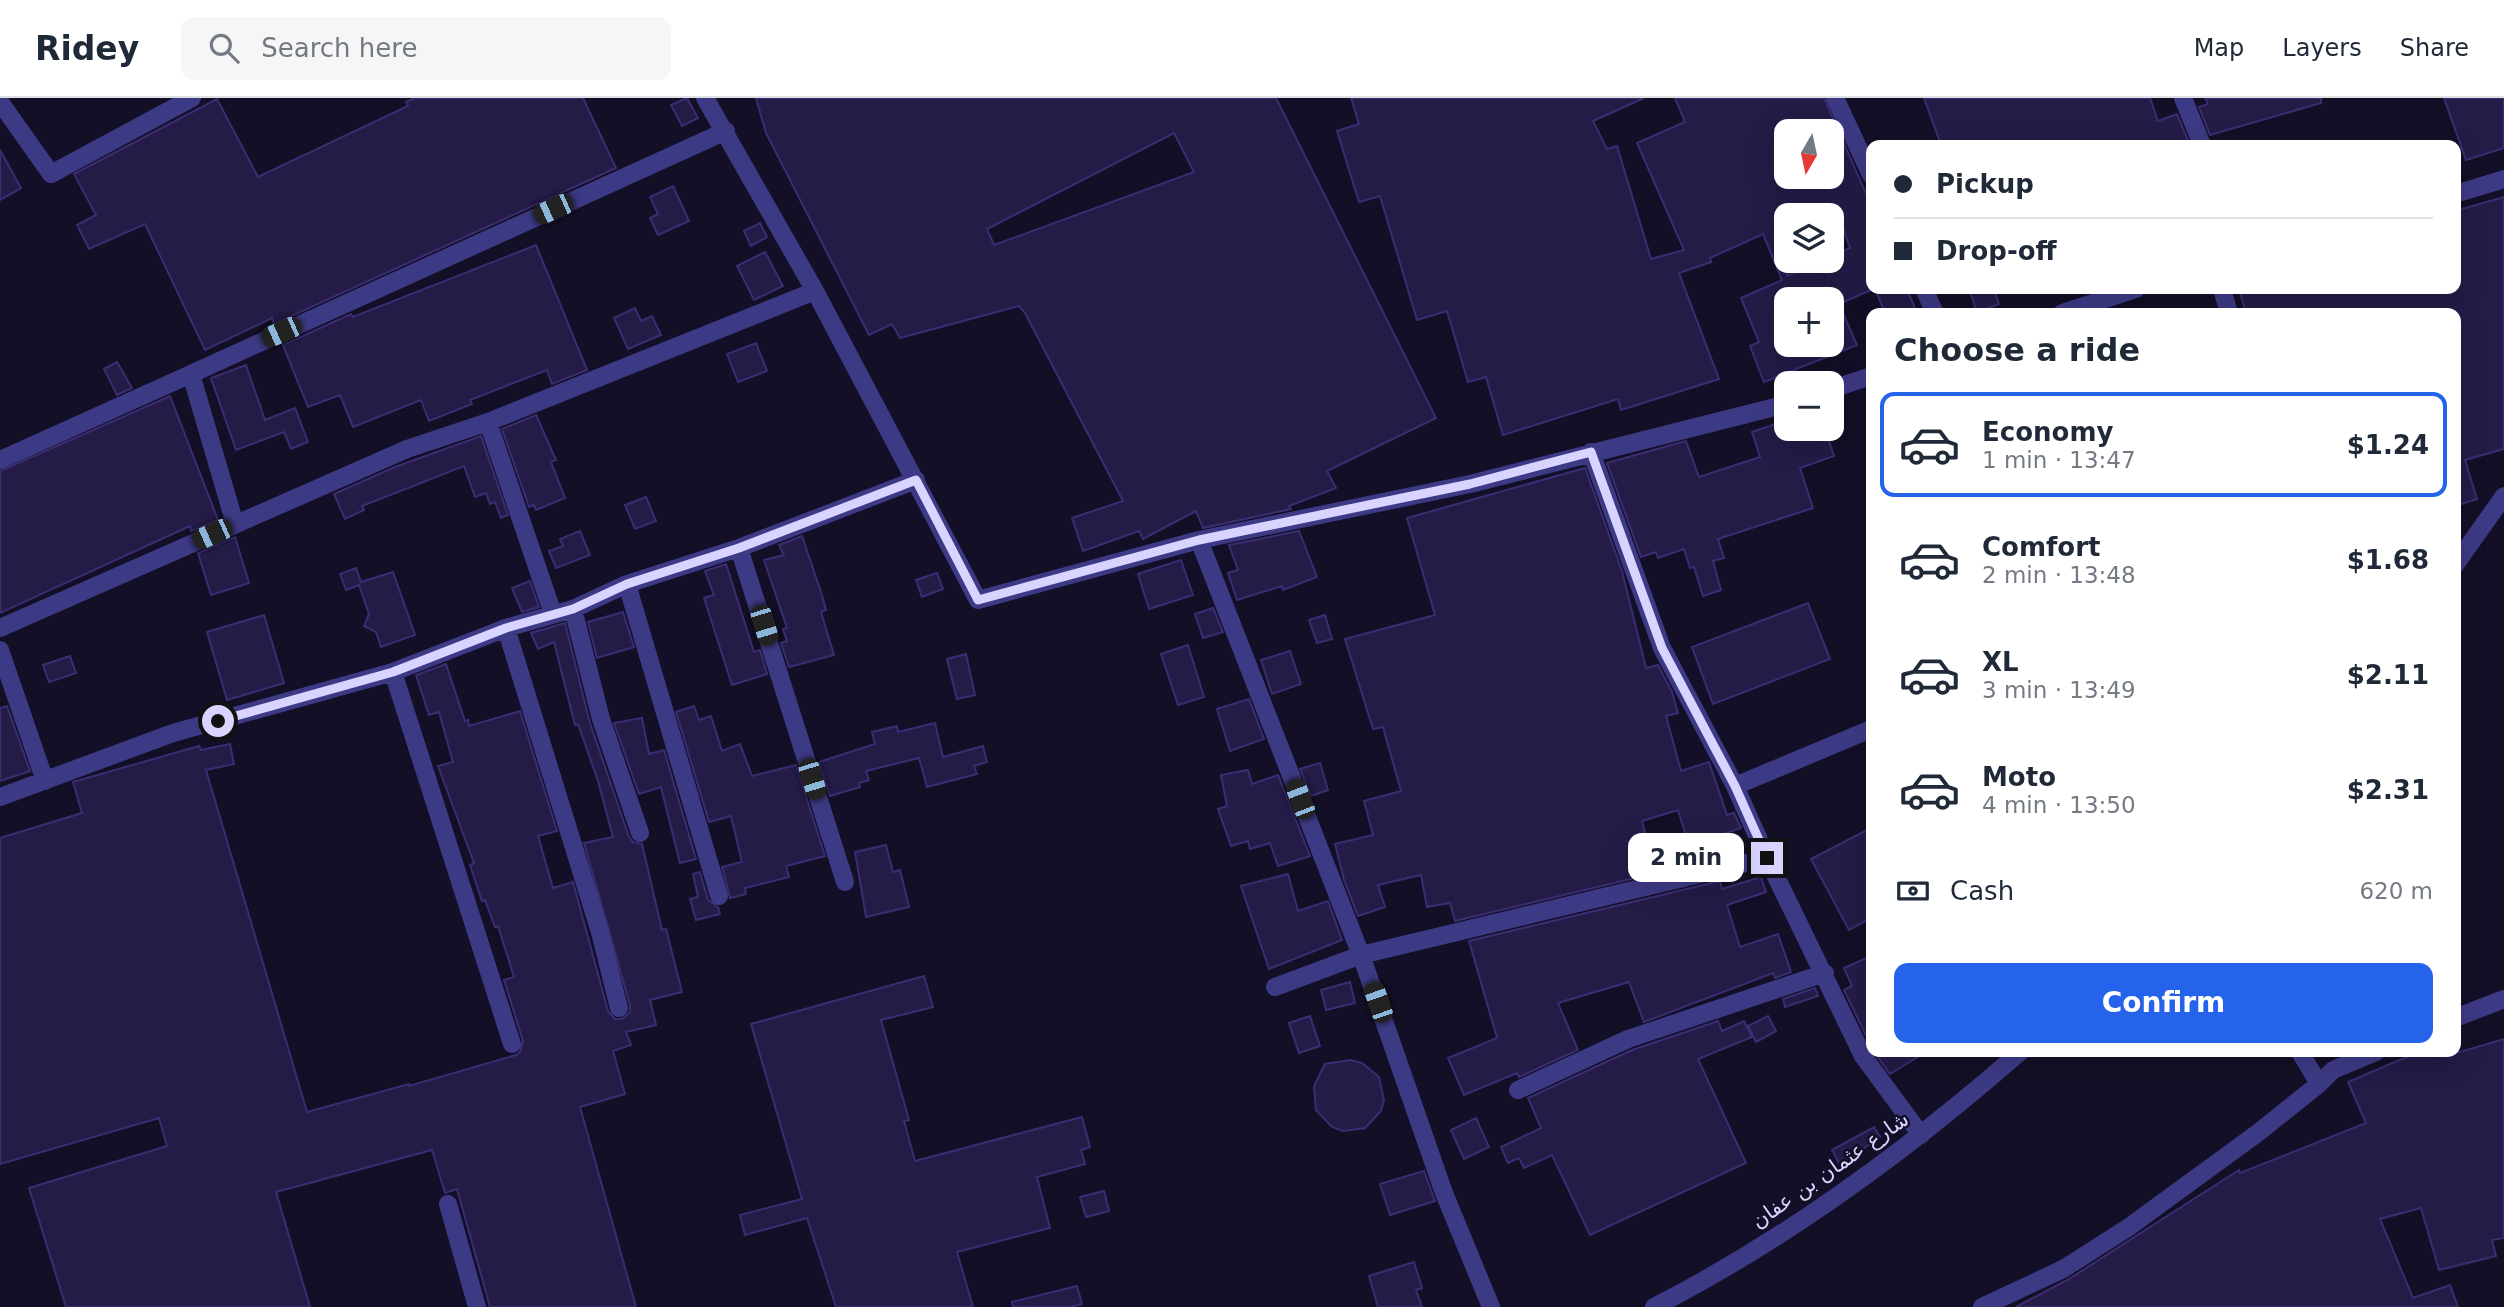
<!DOCTYPE html>
<meta charset="utf-8">
<style>
:root{--surface:#fff;--page:#f6f6f7;--text:#1f2937;--muted:#747a83;--line:#e0e1e3;--accent:#2563eb}
body{margin:0;font-family:"DejaVu Sans","Noto Naskh Arabic",sans-serif;background:var(--page);color:var(--text);height:100vh;display:flex;flex-direction:column;font-size:26px;white-space:nowrap}
*{box-sizing:border-box;margin:0}
p{font-size:23px;color:var(--muted)}
.icon{flex:none;width:38px;height:38px;fill:none;stroke:currentColor;stroke-width:2;stroke-linecap:round;stroke-linejoin:round}
.map{position:relative;flex:1;overflow:hidden}
.details{position:absolute;left:1866px;top:210px;width:595px;height:749px;display:flex;flex-direction:column;background:var(--surface);border-radius:14px;box-shadow:0 7px 28px #0002}
.details>*{flex:none}
.banner{position:absolute;left:1866px;top:42px;width:595px;height:154px;border-radius:14px;box-shadow:0 7px 28px #0002;display:grid;align-content:center;height:154px;padding:0 28px;background:var(--surface)}
.needle{width:46px;rotate:189deg}
.buttons{position:absolute;left:1774px;top:21px;display:grid;gap:14px}
.buttons a{display:grid;place-items:center;width:70px;height:70px;border-radius:14px;background:var(--surface);box-shadow:0 7px 28px #0002;font-size:35px}
.end{position:absolute;width:32px;height:32px;margin:-16px;border:9px solid #d9d4ff;background:#111;box-shadow:0 0 0 4px #111}
.from{border-radius:50%}
.bubble{position:absolute;height:49px;border-radius:14px;background:var(--surface);box-shadow:0 7px 28px #0002;font-size:23px;font-weight:700;line-height:49px;text-align:center}
.car{position:absolute;width:21px;height:42px;margin:-21px -10px;border-radius:9px;box-shadow:0 0 5px 2px #0007;background:linear-gradient(#222 24%,#8ab4d8 0 40%,#222 0 76%,#8ab4d8 0 86%,#222 0)}
.banner b{display:flex;align-items:center;gap:24px;height:66px;font-size:26px}
.banner b+b{border-top:2px solid var(--line)}
.banner i{width:18px;height:18px;background:var(--text)}
ul{padding:0;list-style:none}
li{display:flex;align-items:center;gap:21px;height:105px;margin:0 14px 10px;padding:0 14px;border:4px solid transparent;border-radius:14px}
li div{flex:1}
li b{display:block;font-size:26px}
li em{font-style:normal;font-weight:700}
li.selected{border-color:var(--accent)}
li>.icon{width:63px;height:63px;stroke-width:1.5}
h2{padding:0 28px;font-size:32px;line-height:84px}
.pay{display:flex;align-items:center;gap:18px;height:77px;padding:0 28px;font-size:26px}
.pay p{margin-inline-start:auto}
.primary-button{display:flex;gap:14px;margin-top:auto;padding:14px 28px}
.primary-button a{flex:1;height:80px;border-radius:14px;background:var(--accent);color:#fff;font-size:28px;font-weight:700;line-height:80px;text-align:center}
header{display:flex;align-items:center;gap:42px;box-sizing:border-box;height:98px;padding:0 35px;background:var(--surface);border-bottom:2px solid var(--line)}
header strong{font-size:33px}
nav{display:flex;gap:38px;margin-inline-start:auto;font-size:24px}
.search{width:490px;height:63px;background:var(--page);display:flex;align-items:center;gap:18px;box-sizing:border-box;padding:0 24px;border-radius:14px;color:var(--muted);font-size:26px}
.map>svg:first-child{display:block}
</style>
<header>
<strong>Ridey</strong>
<div class="search"><svg class="icon" aria-label="search" viewBox="0 0 24 24"><circle cx="10" cy="10" r="6"/><path d="M15 15l6 6"/></svg>Search here</div>
<nav><a>Map</a><a>Layers</a><a>Share</a></nav>
</header>
<div class="map">
<svg width="2504" height="1209" viewBox="0 0 2504 1209">
<rect width="100%" height="100%" fill="#130f26"/>
<path fill="#241b47" stroke="#3b2d73" stroke-width="2" fill-rule="evenodd" d="M415 0H583L616 70 274 226 272 220 205 252 145 126 89 151 77 127 96 117 74 76 217 1 258 79 408 8 406 4Z
M687 0 698 20 682 28 671 7Z
M756 0H1276L1436 320 1327 373 1336 390 1289 408 1291 411 1203 430 1196 413 1143 441 1139 433 1083 453 1072 420 1123 403 1025 215 1019 208 900 240 892 226 869 237 766 35ZM1174 35 1194 74 994 147 987 131Z
M1351 0H1644L1593 23 1607 51 1617 48 1651 161 1684 152 1637 45 1685 24 1675 0H1824L1871 107V192L1839 206 1857 247 1764 284 1750 248 1759 244 1741 200 1782 182 1763 136 1710 160 1711 164 1679 175 1719 281 1621 312 1618 301 1503 337 1486 279 1468 284 1447 213 1417 222 1380 98 1359 104 1337 33 1359 26ZM1787 33H1832V79H1787ZM1836 111 1850 150 1832 158V163H1820L1787 178V117H1818ZM1787 201H1832V247H1787Z
M1924 0H2150L2158 23 2177 16 2190 47H1941Z
M2205 0H2321V5L2210 37 2199 9 2208 6Z
M2444 0H2504V50L2466 62Z
M0 52 21 90 0 102Z
M673 88 689 123 658 137 650 120 658 116 650 99Z
M2504 99V351L2465 362 2477 401 2455 408V215H2246L2239 191H2455V113Z
M760 125 767 139 751 148 744 133Z
M536 147 587 272 552 286 547 272 470 302 472 306 429 323 421 302 353 329 340 297 308 309 283 247 351 216 353 219Z
M765 154 783 188 754 202 737 168Z
M1875 191H1907L1917 215H1885Z
M1969 191H1994L1999 206 1977 214Z
M635 210 641 223 652 218 661 237 628 251 614 220Z
M756 245 767 273 738 284 727 256Z
M117 264 132 290 117 297 104 271Z
M246 267 265 322 295 310 308 344 291 351 284 334 236 352 211 280Z
M170 298 218 422 191 433 190 428 0 515V373Z
M536 317 556 362 551 364 565 400 536 412 534 407 529 409 502 331Z
M1785 323 1787 331H1825L1834 358 1800 370 1813 410 1718 441 1724 460 1713 463 1721 492 1703 498 1694 469 1690 470 1684 451 1658 460 1656 454 1641 459 1607 365 1686 343 1699 379 1760 359 1752 334Z
M481 338 508 417 501 420 495 404 490 406 486 395 475 399 464 368 362 408 364 412 345 421 334 396 395 369Z
M1585 370 1622 473 1646 570 1658 567 1672 594 1678 615 1666 618 1681 673 1709 664 1727 717 1734 715 1741 730 1689 748 1678 712 1642 723 1656 775 1455 823 1450 805 1427 809 1421 777 1378 787 1385 809 1358 818 1344 782 1335 746 1373 737 1364 703 1401 693 1383 629 1373 631 1345 541 1435 517 1407 420Z
M646 399 656 423 635 431 625 407Z
M580 433 590 457 556 470 549 453 563 448 560 441Z
M1299 433 1317 479 1283 492 1282 488 1237 502 1228 475 1238 472 1229 447Z
M802 438 822 497 826 512 821 514 834 557 789 569 781 545 787 543 783 531 787 530 764 462 784 457 779 447Z
M235 439 249 485 211 497 198 455Z
M1181 462 1193 497 1149 511 1138 476Z
M726 466 754 554 760 552 767 576 732 587 704 500 714 497 705 473Z
M356 470 361 484 393 474 415 537 381 549 376 534 364 528 369 516 359 487 346 492 340 476Z
M937 475 943 491 922 499 916 482Z
M530 483 539 509 522 514 512 490Z
M1808 505 1830 561 1713 606 1692 549Z
M1213 510 1223 534 1203 540 1195 516Z
M623 514 634 549 597 560 588 524Z
M264 517 284 585 227 602 207 534Z
M1325 517 1332 541 1317 545 1309 522Z
M565 525 590 625 629 739 633 744 642 746 662 832 666 831 682 894 650 902 656 927 626 934 631 947 613 953 625 996 580 1009 636 1209H490L457 1091 445 1095 432 1052 276 1094 310 1209H66L29 1090 167 1048 159 1020 0 1066V740L82 715 73 684 199 648 201 652 230 646 234 666 206 672 307 1014 409 986V988L516 957 520 954 523 943 504 882 514 879 498 828 495 829 485 802 482 803 470 767 474 765 438 668 453 664 439 614 429 617 416 577 446 566 465 623 468 622 469 628 520 613 557 733 538 738 553 790 573 784 608 913 615 921H622L630 914V907L584 745 613 739 598 683 578 626 575 627 554 544 538 551 531 535Z
M1188 547 1204 599 1178 607 1161 556Z
M1290 553 1301 586 1272 596 1261 562Z
M966 556 975 597 957 601 947 561Z
M70 558 76 575 49 584 43 567Z
M1249 601 1264 641 1230 653 1217 611Z
M7 608 30 673 0 683V610Z
M694 608 699 622 711 618 722 653 740 646 752 678 796 667 825 758 786 768 789 779 745 790 746 796 730 800 722 769 742 764 731 718 709 724 676 614Z
M642 620 649 656 664 652 696 761 680 765 661 689 639 696 614 625Z
M935 625 943 659 983 648 987 664 974 668 977 676 927 689 919 660 866 673 869 682 859 685 860 689 830 698 819 664 875 646 872 634 897 628 898 634Z
M1320 665 1328 692 1311 698 1300 671Z
M1248 672 1252 686 1278 677 1310 758 1278 768 1270 745 1250 751 1248 743 1231 748 1218 711 1227 708 1221 677Z
M1871 730V820L1849 832 1811 761Z
M886 747 893 774 900 772 909 809 866 819 855 754Z
M700 774 708 802 718 809 720 816 696 822 690 801 698 799 693 776Z
M1288 776 1298 813 1328 803 1342 842 1269 871 1241 788Z
M1761 779 1766 794 1727 807 1740 849 1778 836 1791 874 1775 880 1773 875 1644 924 1629 884 1558 905 1578 952 1519 979 1517 975 1464 997 1448 960 1497 940 1469 843 1720 783 1722 791Z
M1871 858V948L1844 892 1852 888 1844 870Z
M924 878 933 909 881 922 909 1022 904 1023 915 1063 1082 1019 1090 1049 1081 1052 1085 1066 1037 1079 1050 1130 957 1154 973 1209H836L807 1120 745 1137 740 1117 802 1101 751 926Z
M1350 884 1355 905 1326 912 1321 892Z
M1815 890 1818 898 1785 909 1783 901Z
M1310 918 1320 948 1299 955 1289 925Z
M1768 918 1776 933 1756 944 1748 928Z
M1718 923 1722 933 1744 923 1752 939 1698 961 1746 1065 1590 1137 1552 1057 1524 1070 1519 1060 1508 1065 1501 1049 1541 1030 1528 1000 1632 952Z
M2504 941V1140L2492 1142 2496 1158 2439 1172 2421 1110 2380 1121 2413 1200 2450 1187 2458 1209H2016L2069 1181 2239 1072 2240 1075 2366 1025 2348 984 2418 954H2460Z
M1874 954H1926L1890 976Z
M1350 962 1362 965 1379 979 1384 1002 1381 1013 1365 1030 1343 1033 1332 1029 1316 1012 1314 988 1325 966Z
M1476 1020 1489 1049 1464 1061 1451 1032Z
M1874 1029 1880 1039 1840 1067 1832 1052Z
M1424 1073 1435 1103 1390 1117 1380 1086Z
M1104 1093 1109 1113 1086 1119 1080 1099Z
M1414 1164 1422 1190 1416 1192 1422 1209H1378L1369 1178Z
M1077 1188 1082 1206 1070 1209H1013L1012 1204Z"/>
<g fill="none" stroke-linecap="round" stroke-linejoin="round">
<path stroke="#3d3a85" stroke-width="18" d="M705 0 815 193 978 502 1199 442 1470 386 1787 306
M1835 0 1871 77
M2183 0 2202 47
M0 4 51 76 192 0
M2455 96 2504 81
M1924 191 1935 215
M2222 191 2229 215
M2062 215 2136 191
M1832 291 1871 278
M488 324 553 516
M1591 354 1662 550 1735 688 1767 760 1863 958 1921 1037
M0 362 191 276
M235 426 191 276 726 33
M1199 442 1361 857 1444 1095 1491 1209
M739 450 845 784
M2455 467 2504 398
M627 486 719 798
M573 511 601 621 640 735
M0 530 407 351 488 324 815 193
M506 530 600 834 619 910
M0 552 45 683
M393 574 512 946
M1735 688 1871 631
M0 699 173 635 393 574 506 530 573 511 627 486 739 450 916 382
M1275 889 1361 857 1767 760
M2455 920 2504 901
M2300 954 2319 986
M1518 992 1628 941 1825 875
M448 1106 477 1209
M1654 1209C1787 1141 1908 1052 2020 954
M1982 1209 2063 1171 2129 1129 2259 1034 2319 986 2333 972 2376 954"/>
</g>
<g fill="none" stroke-linecap="round" stroke-linejoin="round">
<path stroke="#d9d4ff" stroke-width="9" d="M218 623 393 574 506 530 573 511 627 486 739 450 916 382 978 502 1199 442 1470 386 1591 354 1662 550 1735 688 1767 760"/>
</g>
<g text-anchor="middle" stroke-width="5" stroke-linejoin="round" paint-order="stroke">
<g font-size="21" fill="#d9d4ff" stroke="#130f26">
<text transform="translate(1830 1072) rotate(-35)" y="7">شارع عثمان بن عفان</text>
</g>
</g>
</svg>
<div class="buttons">
<a><svg class="needle" viewBox="-14 -14 28 28"><path d="M0-13l5 13h-10z" fill="#e53935"/><path d="M0 13l5-13h-10z" fill="#747a83"/></svg></a>
<a><svg class="icon" aria-label="layers" viewBox="0 0 24 24"><path d="M12 4l9 5-9 5-9-5zM3 14l9 5 9-5"/></svg></a>
<a>+</a>
<a>−</a>
</div>
<i class="end from" style="left:218px;top:623px"></i>
<i class="end" style="left:1767px;top:760px"></i>
<div class="bubble" style="left:1628px;top:735px;width:116px">2 min</div>
<i class="car" style="left:553px;top:111px;rotate:246deg"></i>
<i class="car" style="left:281px;top:234px;rotate:246deg"></i>
<i class="car" style="left:212px;top:436px;rotate:246deg"></i>
<i class="car" style="left:764px;top:527px;rotate:163deg"></i>
<i class="car" style="left:812px;top:681px;rotate:163deg"></i>
<i class="car" style="left:1300px;top:701px;rotate:339deg"></i>
<i class="car" style="left:1378px;top:904px;rotate:341deg"></i>
<div class="banner">
<b><i class="from"></i>Pickup</b>
<b><i></i>Drop-off</b>
</div>
<section class="details">
<h2>Choose a ride</h2>
<ul>
<li class="selected"><svg class="icon" aria-label="car" viewBox="0 0 24 24"><path d="M5 17H2v-5l4-1 3-4h7l3 4 3 1v5h-3M9 17h6M6 11h13"/><circle cx="7" cy="17" r="2"/><circle cx="17" cy="17" r="2"/></svg><div><b>Economy</b><p>1 min · 13:47</p></div><em>$1.24</em></li>
<li><svg class="icon" aria-label="car" viewBox="0 0 24 24"><path d="M5 17H2v-5l4-1 3-4h7l3 4 3 1v5h-3M9 17h6M6 11h13"/><circle cx="7" cy="17" r="2"/><circle cx="17" cy="17" r="2"/></svg><div><b>Comfort</b><p>2 min · 13:48</p></div><em>$1.68</em></li>
<li><svg class="icon" aria-label="car" viewBox="0 0 24 24"><path d="M5 17H2v-5l4-1 3-4h7l3 4 3 1v5h-3M9 17h6M6 11h13"/><circle cx="7" cy="17" r="2"/><circle cx="17" cy="17" r="2"/></svg><div><b>XL</b><p>3 min · 13:49</p></div><em>$2.11</em></li>
<li><svg class="icon" aria-label="car" viewBox="0 0 24 24"><path d="M5 17H2v-5l4-1 3-4h7l3 4 3 1v5h-3M9 17h6M6 11h13"/><circle cx="7" cy="17" r="2"/><circle cx="17" cy="17" r="2"/></svg><div><b>Moto</b><p>4 min · 13:50</p></div><em>$2.31</em></li>
</ul>
<div class="pay"><svg class="icon" aria-label="cash" viewBox="0 0 24 24"><path d="M3 7h18v10H3z"/><circle cx="12" cy="12" r="2"/></svg>Cash<p>620 m</p></div>
<div class="primary-button"><a>Confirm</a></div>
</section>
</div>
